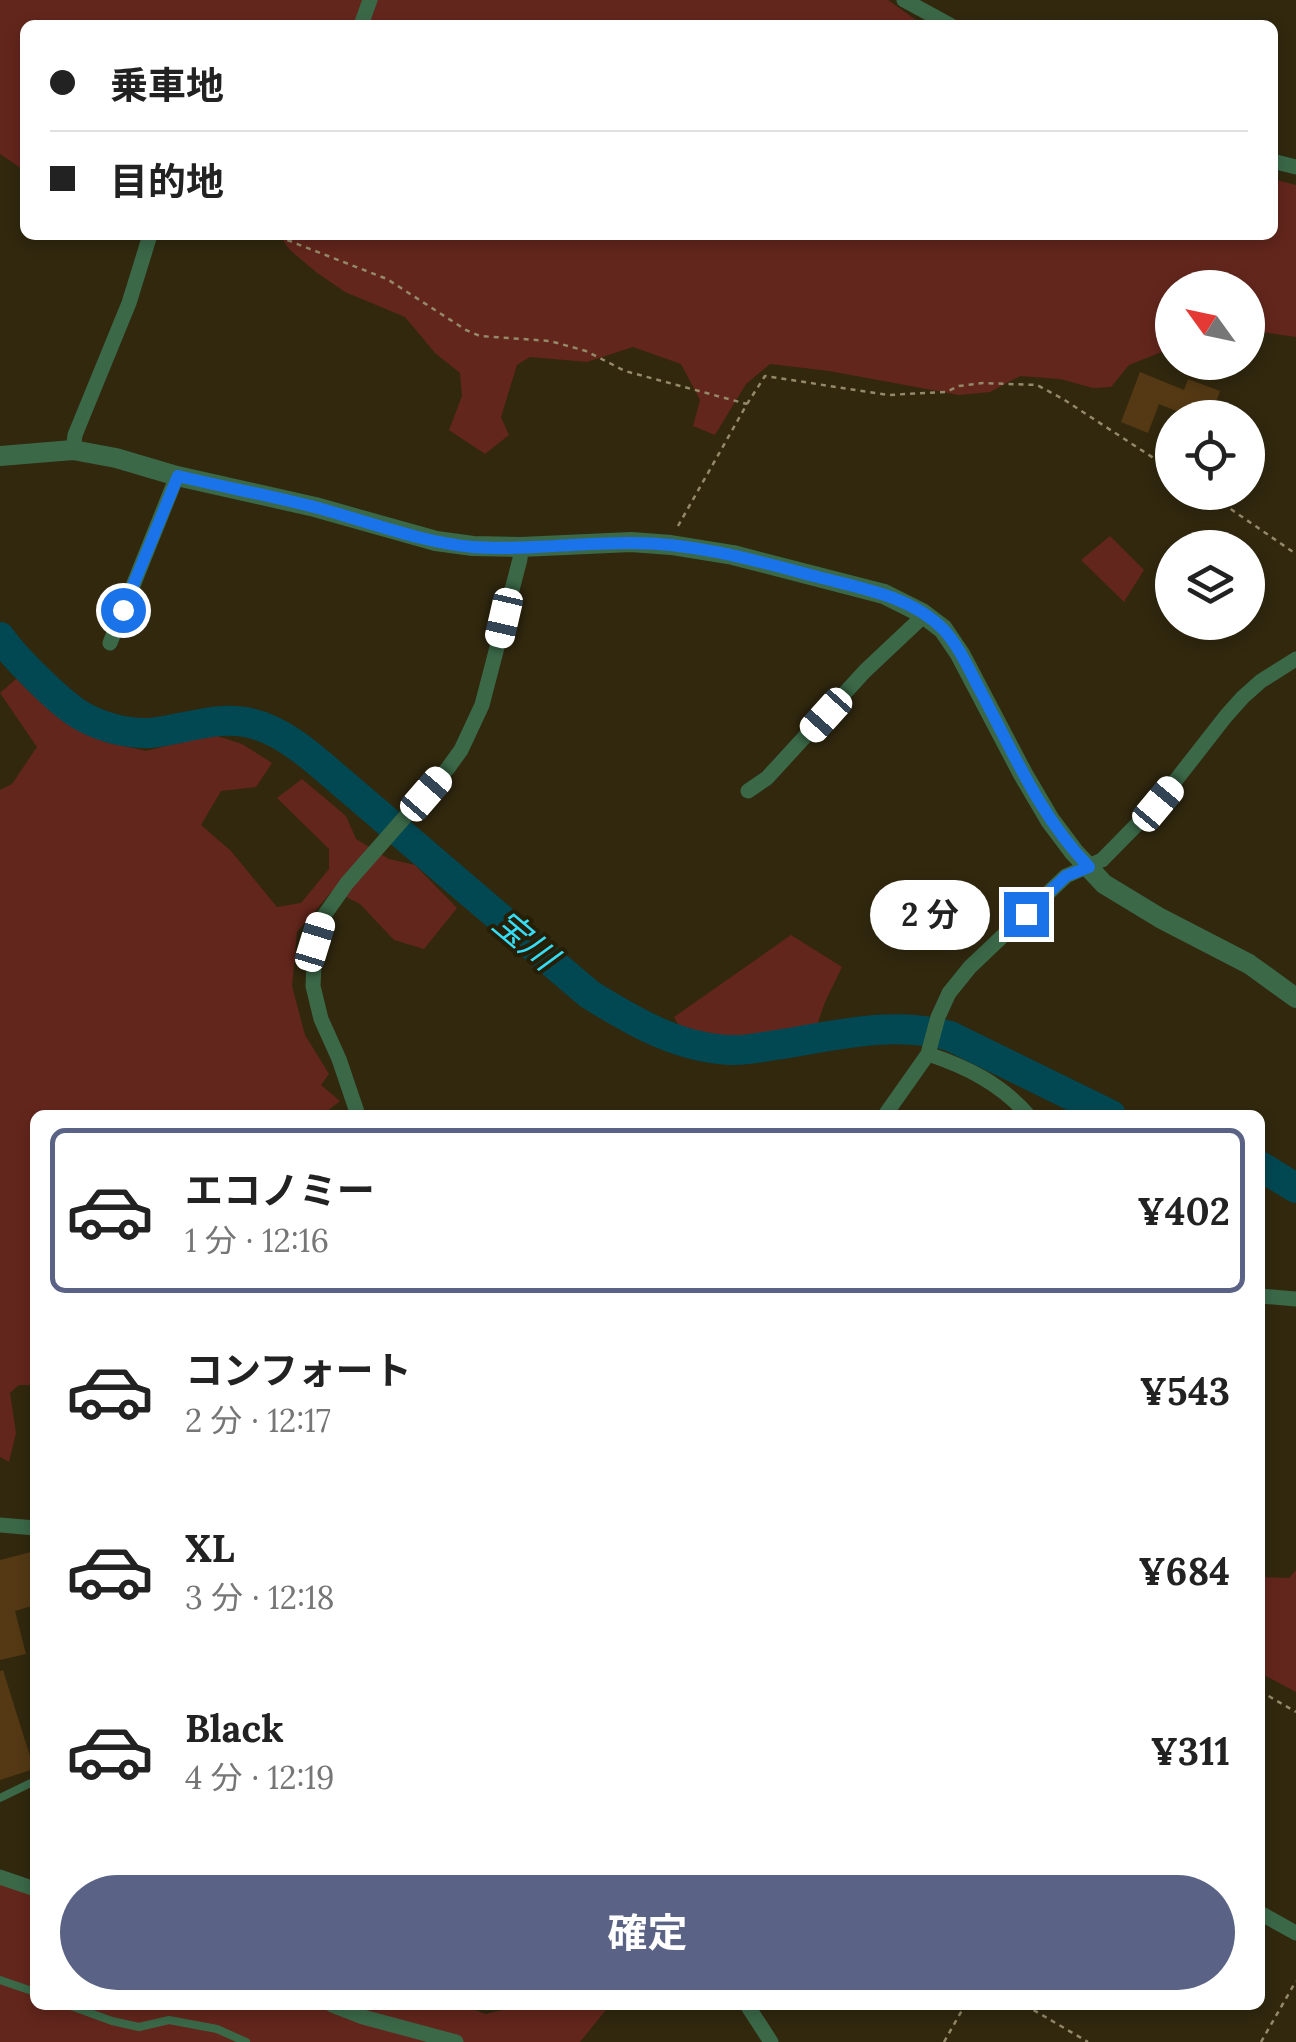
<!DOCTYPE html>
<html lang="ja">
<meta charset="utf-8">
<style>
:root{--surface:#fff;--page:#f2f2f2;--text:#222;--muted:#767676;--line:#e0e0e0;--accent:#5a6385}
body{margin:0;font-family:Lora,"Noto Sans JP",serif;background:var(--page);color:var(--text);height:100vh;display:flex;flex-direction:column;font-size:38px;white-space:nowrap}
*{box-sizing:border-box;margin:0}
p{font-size:32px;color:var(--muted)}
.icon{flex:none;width:55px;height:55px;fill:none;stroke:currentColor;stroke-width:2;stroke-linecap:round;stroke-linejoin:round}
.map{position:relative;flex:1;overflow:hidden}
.panel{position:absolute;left:30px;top:1110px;width:1235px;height:900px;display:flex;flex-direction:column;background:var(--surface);border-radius:15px;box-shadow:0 5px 15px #0003}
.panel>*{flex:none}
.hud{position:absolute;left:20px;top:20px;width:1258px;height:220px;border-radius:15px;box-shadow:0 5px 15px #0003;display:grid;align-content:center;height:220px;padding:0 30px;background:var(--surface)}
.needle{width:65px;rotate:303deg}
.controls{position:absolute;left:1155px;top:270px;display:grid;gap:20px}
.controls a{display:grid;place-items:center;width:110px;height:110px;border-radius:50%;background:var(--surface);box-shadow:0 5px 15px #0003;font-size:50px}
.end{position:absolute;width:45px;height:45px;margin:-22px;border:12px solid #1a73e8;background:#fff;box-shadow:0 0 0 5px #fff}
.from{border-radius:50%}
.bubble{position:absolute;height:70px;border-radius:35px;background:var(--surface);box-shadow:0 5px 15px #0003;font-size:32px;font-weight:700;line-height:70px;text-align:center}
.car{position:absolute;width:30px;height:60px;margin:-30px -15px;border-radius:12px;box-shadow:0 0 8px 2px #0007;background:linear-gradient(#fff 24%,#345 0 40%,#fff 0 76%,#345 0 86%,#fff 0)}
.hud b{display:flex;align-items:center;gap:35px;height:95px;font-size:38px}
.hud b+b{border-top:2px solid var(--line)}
.hud i{width:25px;height:25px;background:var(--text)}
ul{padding:18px 0 0;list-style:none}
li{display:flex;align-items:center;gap:30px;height:165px;margin:0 20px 15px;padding:0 10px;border:5px solid transparent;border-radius:15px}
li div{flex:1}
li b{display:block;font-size:38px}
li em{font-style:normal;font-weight:700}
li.on{border-color:var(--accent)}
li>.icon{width:90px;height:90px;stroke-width:1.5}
.primary-button{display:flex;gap:20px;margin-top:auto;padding:20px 30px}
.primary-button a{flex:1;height:115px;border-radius:60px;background:var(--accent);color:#fff;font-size:40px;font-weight:700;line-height:115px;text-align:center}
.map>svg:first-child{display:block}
</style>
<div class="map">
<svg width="1296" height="2042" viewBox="0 0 1296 2042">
<rect width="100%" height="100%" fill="#31280e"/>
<path fill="#63261c" d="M0 0H888L923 25H25V171L0 154Z
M1273 179 1296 185V337L1261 332 1248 341V288H1172V348L1129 365 1111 387 1093 388 1060 379 1020 376 990 392 959 395 829 371 770 364 746 384 715 435 693 426 700 400 681 364 633 347 587 362 530 357 517 365 501 417 509 435 485 454 449 430 462 396 460 373 435 353 405 317 345 292 316 272 290 250 279 235H1272Z
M1110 536 1144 570 1124 602 1081 560Z
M18 677 61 718 105 742 146 751 211 734 242 744 272 763 256 787 221 791 201 825 231 851 277 907 301 903 329 869V849L277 798 302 779 346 816 356 839 389 859 415 865 457 908 424 949 394 940 360 904 333 890 297 932 292 986 305 1035 329 1074 321 1085 340 1101 322 1115H35V1385H19L10 1393 16 1433 9 1462 0 1457V790L12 784 37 747 0 693Z
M791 935 842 967 825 1002 816 1028C765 1035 731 1043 680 1027L674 1017Z
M1296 1570V1692L1260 1673V1577L1289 1578Z
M0 1881 35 1894V2005H461L486 2014 522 2005H610L580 2042H0Z"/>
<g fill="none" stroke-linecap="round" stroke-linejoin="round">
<path stroke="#024852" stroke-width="30" d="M0 637C14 657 56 699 77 713 97 726 125 734 150 733 182 730 218 715 250 723 285 731 314 759 340 781L589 994C632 1021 678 1048 730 1050 745 1051 761 1047 776 1045 834 1036 892 1020 950 1036L1111 1115
M1260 1166 1296 1188"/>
</g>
<path fill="#543914" d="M1140 372 1184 390 1188 379 1220 391 1212 413 1198 408 1194 418 1159 404 1148 433 1121 422Z
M35 1551V1605L15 1611 26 1654 0 1660V1560Z
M3 1670 34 1769 0 1780V1671Z"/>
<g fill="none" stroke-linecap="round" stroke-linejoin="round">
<path stroke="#948968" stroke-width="2.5" stroke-dasharray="5 5" stroke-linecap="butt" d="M268 235 287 240 387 279 466 330 480 336 550 341 586 351 625 371 747 404
M1206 492 1296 554
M678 526 747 404 765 376 888 395 946 392 959 386 983 383 1037 385 1063 399 1172 470
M1260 1691 1296 1712
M1025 2005 1088 2042
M944 2042 965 2005
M1261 2042 1296 1981"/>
<path stroke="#3b6948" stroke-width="8" d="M0 1798 35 1781
M0 1980 35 1992
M68 2005 112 2021 139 2027 169 2020 217 2029 246 2042"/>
<path stroke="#3b6948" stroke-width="15" d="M904 0 950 25
M361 25 370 0
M1272 161 1296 167
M73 450 75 435 129 303 150 235
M110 643 177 476
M748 791 767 778 865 671 917 622 922 613
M928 1054C967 1067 1001 1084 1028 1115
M358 1115 339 1059 321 1019 313 986 315 942 323 917 347 883 448 768 461 750 482 705 520 559 521 547
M885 1115 928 1054 938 1017 949 993 970 967 1066 876 1102 860 1158 803 1226 716 1243 697 1261 681 1296 659
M1260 1296 1296 1299
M0 1525 35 1528
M0 1877 35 1889
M1260 1913 1296 1933
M332 2005 363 2017 456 2042
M747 2005 771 2042"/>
<path stroke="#3b6948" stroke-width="20" d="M0 456 73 450 116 458 177 476 315 507 436 541 473 546 521 547 631 542 671 545 733 555 884 594 922 613 943 629 960 654 1023 774 1050 820 1074 852 1104 884 1160 918 1249 964 1296 998"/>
</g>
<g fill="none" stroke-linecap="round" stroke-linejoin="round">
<path stroke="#1a73e8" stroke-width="12" d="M123 610 178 476C224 487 272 496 318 508 369 522 420 542 473 547 526 551 579 542 632 543 696 543 757 561 818 577 860 588 911 596 943 629 960 647 970 672 982 694 1014 754 1041 818 1089 867L1066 876 1026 914"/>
</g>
<g text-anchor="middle" stroke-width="8" stroke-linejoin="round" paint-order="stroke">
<g font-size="35" font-style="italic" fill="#34def9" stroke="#271f05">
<text transform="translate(525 940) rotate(40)" y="12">宝川</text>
</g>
</g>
</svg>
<div class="controls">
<a><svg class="needle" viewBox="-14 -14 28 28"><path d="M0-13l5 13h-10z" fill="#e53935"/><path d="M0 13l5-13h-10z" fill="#767676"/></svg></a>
<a><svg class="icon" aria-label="locate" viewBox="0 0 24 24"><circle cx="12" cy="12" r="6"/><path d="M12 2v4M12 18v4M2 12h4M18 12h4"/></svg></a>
<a><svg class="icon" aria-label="layers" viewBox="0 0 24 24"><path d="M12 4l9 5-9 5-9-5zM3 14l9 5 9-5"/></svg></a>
</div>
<i class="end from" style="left:123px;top:610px"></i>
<i class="end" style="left:1026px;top:914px"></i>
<div class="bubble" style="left:870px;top:880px;width:120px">2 分</div>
<i class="car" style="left:504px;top:618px;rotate:193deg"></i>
<i class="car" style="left:826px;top:715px;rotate:222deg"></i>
<i class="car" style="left:426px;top:794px;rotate:41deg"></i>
<i class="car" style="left:1158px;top:804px;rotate:40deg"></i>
<i class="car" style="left:315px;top:942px;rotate:17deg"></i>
<div class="hud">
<b><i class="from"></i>乗車地</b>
<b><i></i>目的地</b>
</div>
<section class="panel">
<ul>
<li class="on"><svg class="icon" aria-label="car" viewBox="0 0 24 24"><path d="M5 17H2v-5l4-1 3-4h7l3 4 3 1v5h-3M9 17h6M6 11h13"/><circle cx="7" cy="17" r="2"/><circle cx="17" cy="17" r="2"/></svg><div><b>エコノミー</b><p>1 分 · 12:16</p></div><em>¥402</em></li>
<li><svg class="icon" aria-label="car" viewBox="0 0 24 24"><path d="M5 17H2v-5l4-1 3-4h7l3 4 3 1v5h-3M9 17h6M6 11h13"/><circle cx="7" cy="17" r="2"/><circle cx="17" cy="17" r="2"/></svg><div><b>コンフォート</b><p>2 分 · 12:17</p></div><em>¥543</em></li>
<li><svg class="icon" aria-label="car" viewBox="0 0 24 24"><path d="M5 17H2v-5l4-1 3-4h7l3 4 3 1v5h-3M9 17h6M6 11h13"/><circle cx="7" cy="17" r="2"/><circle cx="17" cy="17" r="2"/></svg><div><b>XL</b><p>3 分 · 12:18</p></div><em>¥684</em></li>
<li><svg class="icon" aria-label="car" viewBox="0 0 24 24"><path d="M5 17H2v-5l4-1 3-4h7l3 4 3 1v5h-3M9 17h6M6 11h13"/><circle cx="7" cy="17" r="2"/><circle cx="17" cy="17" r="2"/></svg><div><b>Black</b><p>4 分 · 12:19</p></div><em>¥311</em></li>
</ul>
<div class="primary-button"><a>確定</a></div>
</section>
</div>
